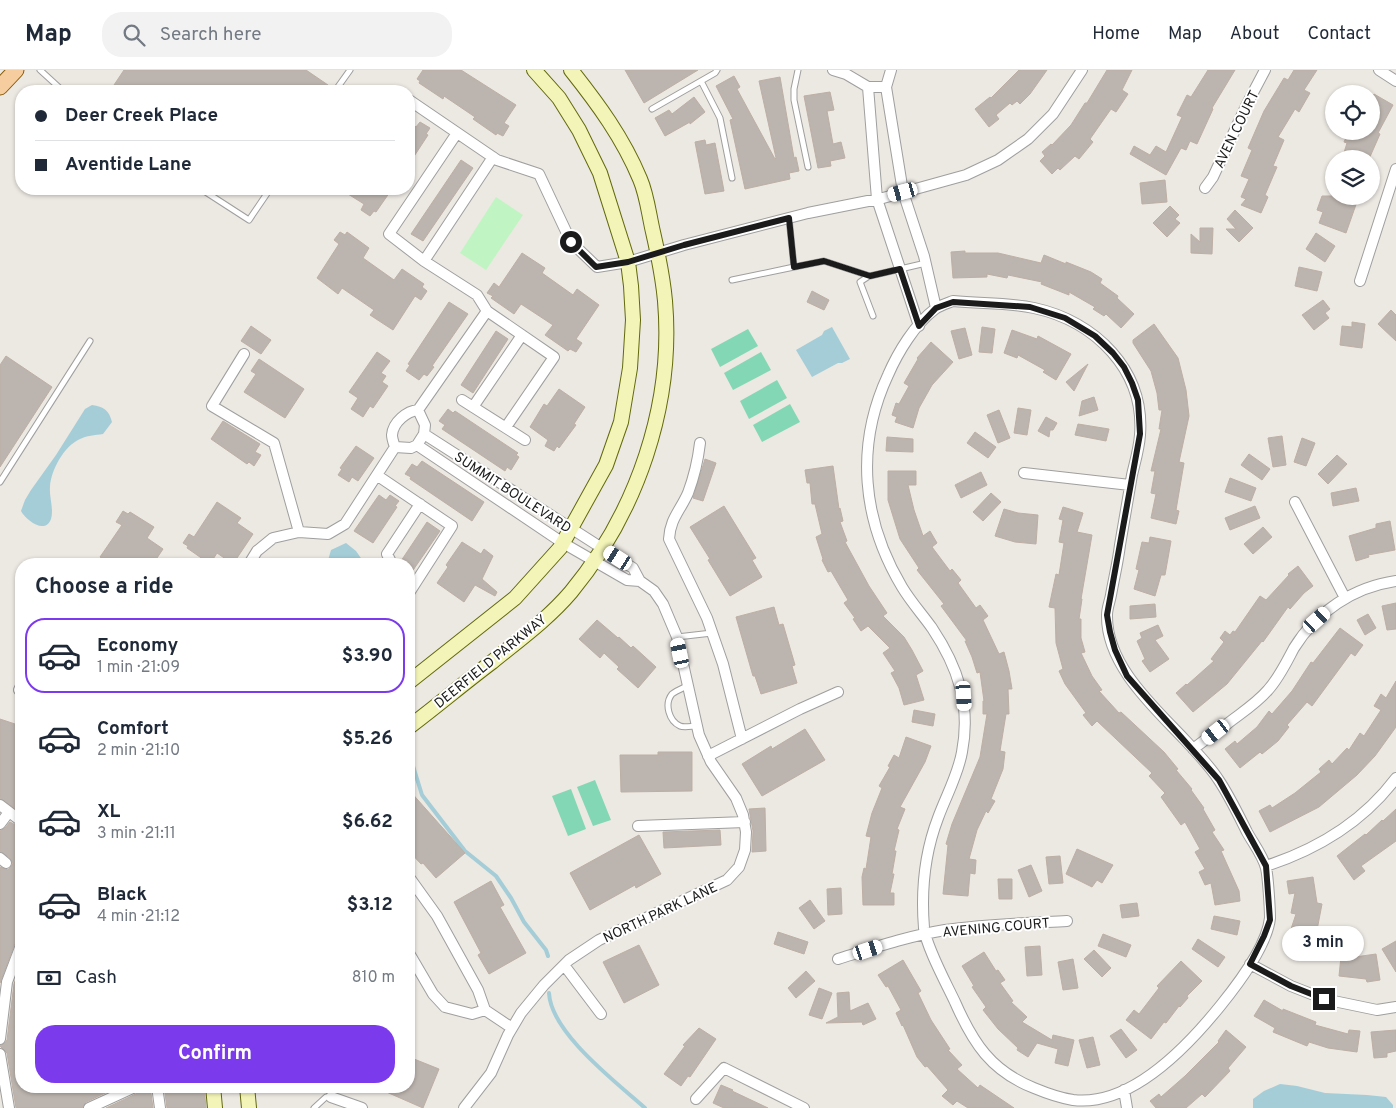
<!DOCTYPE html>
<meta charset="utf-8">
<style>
:root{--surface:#fff;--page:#f2f2f3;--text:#1f2937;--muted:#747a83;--line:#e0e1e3;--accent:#7c3aed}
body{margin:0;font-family:Overpass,sans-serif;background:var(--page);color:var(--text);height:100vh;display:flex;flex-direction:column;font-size:19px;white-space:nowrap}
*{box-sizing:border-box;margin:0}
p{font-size:16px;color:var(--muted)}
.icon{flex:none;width:28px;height:28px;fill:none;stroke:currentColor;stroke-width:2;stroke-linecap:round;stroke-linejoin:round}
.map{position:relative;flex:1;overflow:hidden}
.drawer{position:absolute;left:15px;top:488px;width:400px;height:535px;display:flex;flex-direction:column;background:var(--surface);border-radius:20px;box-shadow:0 1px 4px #0004}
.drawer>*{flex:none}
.guide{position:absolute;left:15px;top:15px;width:400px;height:110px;border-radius:20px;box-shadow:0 1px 4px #0004;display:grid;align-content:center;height:110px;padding:0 20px;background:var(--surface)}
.controls{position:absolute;left:1325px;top:15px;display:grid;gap:10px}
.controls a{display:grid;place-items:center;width:55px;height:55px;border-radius:50%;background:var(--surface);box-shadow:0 1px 4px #0004;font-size:25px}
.end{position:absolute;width:22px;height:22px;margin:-11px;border:6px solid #1b1b1b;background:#fff;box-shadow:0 0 0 2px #fff}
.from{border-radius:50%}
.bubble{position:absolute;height:35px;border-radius:18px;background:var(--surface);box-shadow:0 1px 4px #0004;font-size:16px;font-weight:700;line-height:35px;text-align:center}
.car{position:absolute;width:15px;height:30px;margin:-15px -8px;border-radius:6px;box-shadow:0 0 4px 1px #0007;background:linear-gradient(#fff 24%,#345 0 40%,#fff 0 76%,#345 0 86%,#fff 0)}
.guide b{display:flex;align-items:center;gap:18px;height:48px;font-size:19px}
.guide b+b{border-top:1px solid var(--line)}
.guide i{width:12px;height:12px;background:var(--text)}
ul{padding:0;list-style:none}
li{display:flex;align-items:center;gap:15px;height:75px;margin:0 10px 8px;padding:0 10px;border:2px solid transparent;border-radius:20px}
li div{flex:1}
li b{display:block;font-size:19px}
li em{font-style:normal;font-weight:700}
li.on{border-color:var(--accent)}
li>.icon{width:45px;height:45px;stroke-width:1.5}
h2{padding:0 20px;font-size:22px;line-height:60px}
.pay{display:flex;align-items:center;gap:12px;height:55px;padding:0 20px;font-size:19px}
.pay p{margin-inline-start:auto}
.action{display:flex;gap:10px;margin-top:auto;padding:10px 20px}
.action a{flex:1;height:58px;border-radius:20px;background:var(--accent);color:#fff;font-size:20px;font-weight:700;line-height:58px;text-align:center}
header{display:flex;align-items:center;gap:30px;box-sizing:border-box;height:70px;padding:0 25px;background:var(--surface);border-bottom:1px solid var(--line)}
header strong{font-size:24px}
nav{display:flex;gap:28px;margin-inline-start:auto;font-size:18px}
.search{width:350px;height:45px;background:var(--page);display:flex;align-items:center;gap:12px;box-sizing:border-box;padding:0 18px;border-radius:20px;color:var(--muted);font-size:19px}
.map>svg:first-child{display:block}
</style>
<header>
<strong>Map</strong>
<div class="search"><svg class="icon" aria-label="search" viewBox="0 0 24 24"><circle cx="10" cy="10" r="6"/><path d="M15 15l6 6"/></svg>Search here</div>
<nav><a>Home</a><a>Map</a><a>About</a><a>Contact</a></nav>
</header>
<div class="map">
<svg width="1396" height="1038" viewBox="0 0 1396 1038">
<rect width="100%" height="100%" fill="#ece8e2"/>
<path fill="#c0f5c3" d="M496 127 523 145 486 200 460 183Z"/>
<path fill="#84d7b4" d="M748 259 758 276 720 297 711 279Z
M761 282 771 300 733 320 724 303Z
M777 310 787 328 749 349 740 331Z
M790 334 800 352 762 372 753 355Z
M595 710 611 750 593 756 577 717Z
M571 719 586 759 568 766 552 726Z"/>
<path fill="#a4cdd8" d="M832 257 850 289 842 293H838L812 307 796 280 822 265 824 261Z
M92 335C104 337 109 340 112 352L103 364C95 365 86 366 80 369 64 376 51 400 50 417 49 427 54 439 51 449 45 465 26 450 21 441L25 430 31 420 56 385 85 339Z
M346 473 356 481 365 494H327L331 480Z
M1280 1014 1297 1016 1325 1023 1367 1025 1386 1027 1393 1035V1038H1253V1029L1264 1021Z"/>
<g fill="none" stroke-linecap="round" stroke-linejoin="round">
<path stroke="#a4cdd8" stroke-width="4" d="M409 683 422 725 465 781 496 806 511 828 524 852 546 880 548 886
M549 923C551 963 616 1012 645 1038"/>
</g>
<path fill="#bcb4ae" stroke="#bdafa5" d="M124 0H306L328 15 324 21H110Z
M423 0H461L516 35 504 53 509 56 503 66 497 63 496 65 473 49 475 47 444 26 443 29 419 13 420 11 417 9Z
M625 0H698L644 33Z
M1019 0H1047L1030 24 1020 34 1017 31 1012 35 1010 33 996 45 999 49 989 57 975 39 990 27 991 28Z
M1107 0H1132L1122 20 1128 24 1116 42 1111 39 1090 69 1093 72 1079 89 1075 86 1060 100 1058 98 1052 104 1040 91 1045 86 1042 82 1051 74 1052 75 1071 55 1085 33H1087Z
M1208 0H1235L1212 38 1213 39 1197 74 1190 71 1186 80 1181 78 1166 105 1130 84 1134 76 1150 85 1156 76 1166 82 1182 47 1177 45 1187 25 1191 27Z
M1294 0H1317L1304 20 1310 23 1299 42 1295 39 1278 67 1284 70 1273 96 1277 97 1265 125 1268 127 1261 143 1241 135 1246 129 1241 127 1249 109 1241 106 1252 80 1248 78 1264 41 1284 8 1288 10Z
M734 6 740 17 737 19 775 89 776 88 759 11 780 7 794 88 796 87 799 101 789 103 790 109 745 119 730 50 733 49 716 16Z
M830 22 834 40 827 41 833 74 841 72 845 88 830 91 831 96 818 98 804 26Z
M1374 24 1393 35 1378 63 1380 64 1369 89H1342L1347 73 1344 72 1349 61H1371V29Z
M694 27 705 42 690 54V52L665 66 655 48 669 40 672 44Z
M409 52 416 57 420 52 430 58 426 64 428 65 409 94Z
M705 70 706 75 715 73 724 121 705 124 695 72Z
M461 90 473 98 423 171 411 164Z
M1165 110 1167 132 1142 134 1140 113Z
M340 119H392L376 142 374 141 370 146 361 140 364 134Z
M1322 126H1359L1346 163 1319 153 1323 142 1317 140Z
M1170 136 1179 145 1175 149 1180 153 1167 167 1153 153Z
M1235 140 1253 158 1239 172 1226 159H1236L1227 149Z
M1200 158H1213L1212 184 1191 183V164L1200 172Z
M340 162 345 165 347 162 369 178 363 188 394 210 402 199 424 214 422 217 427 221 421 230 415 226 393 260 370 245 374 240 342 218 338 224 317 208 339 174 334 170Z
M1316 163 1335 176 1325 192 1306 179Z
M965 181V183H998L1041 193 1044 185 1066 194V192L1091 202 1102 209 1100 213 1118 226 1117 228 1134 244 1121 258 1106 244 1104 246 1093 239 1095 237 1069 222V225L1041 214 1042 212 1008 205 1007 208 987 204V207L953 208 951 182Z
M522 183 545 198 542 203 573 225 577 219 599 235 576 269 582 273 576 282 570 279 568 281 545 265 553 255 521 234 514 244 491 228 493 226 487 223 494 213 499 217Z
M1299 197 1322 202 1317 221 1295 216Z
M812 221 829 230 824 240 807 232Z
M1323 230 1330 239 1325 243 1329 248 1314 260 1302 245Z
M449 232 468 244 432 296 434 297 427 306 424 304 419 310 406 301 410 295 408 294Z
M1391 240 1396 245V271L1378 254Z
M1352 252 1365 254 1362 278 1340 275 1342 256 1352 257Z
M1154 254 1178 288 1186 320 1189 346 1179 392 1184 393 1176 440 1179 441 1176 454 1151 448 1156 424 1151 423 1155 401H1151L1161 359H1159L1162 340H1159L1157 323 1151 301 1133 273V270Z
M251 256 271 270 261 284 241 271Z
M982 257 995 259 992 283 979 282Z
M965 258 972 285 959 289 951 261Z
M1012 260 1037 269 1038 266 1071 284 1056 310 1043 302 1045 300 1018 285 1017 288 1004 283Z
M496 261 508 269 473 323 461 315Z
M931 272 953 292 932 315 919 338 913 358 895 352 897 347 892 345 896 333 899 334 909 316 904 313 918 289 917 288Z
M377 282 390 291 381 303 386 306 382 312 388 316 373 338 370 336 363 347 351 339 358 328 349 322Z
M6 286 52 317 0 397V295Z
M259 289 304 319 285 348 244 322 256 304 251 301Z
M1088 294 1074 321 1066 312Z
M559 319 585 337 574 354 576 355 559 378 557 376 554 381 545 376 548 370 530 357 544 334 547 336Z
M1094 327 1098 340 1079 346 1082 331Z
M1018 338 1031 340 1027 365 1014 363Z
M448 339 453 343 455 341 518 383 516 385 519 387 511 400 507 397 505 401 442 359 445 355 439 351Z
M999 340 1010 368 998 373 987 345Z
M1046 347 1057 353 1053 360H1050L1049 367 1038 361Z
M223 351 260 374 255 382 261 385 254 396 249 392 247 394 211 369Z
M1078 354 1109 359 1106 371 1075 365Z
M975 362 996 377 988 388 967 373Z
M1282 366 1286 395 1273 397 1268 368Z
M887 367 913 369V382L886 381Z
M1302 368 1315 373 1306 396 1294 392Z
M356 376 374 388 358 411 352 407 349 412 338 405 342 399 340 398Z
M1249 384 1270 399 1262 410 1241 395Z
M1337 385 1347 394 1328 414 1318 404Z
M705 389 716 393 703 431 693 428Z
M422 391 484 432 472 451 410 409 411 407 405 404 412 394 417 397Z
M833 396 839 439 840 438 843 451 840 452 847 471 845 472 869 516 887 543 883 546 904 567 912 580 923 601 916 605 924 630 904 635 899 618 891 603 895 601 883 583 890 578 868 556 861 561 853 549 855 548 844 533 848 530 831 501 828 502 822 490 823 489 816 467 822 464 815 434H812L810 413H807L805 400Z
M888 401H916V415H908L914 440 923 466 930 461 937 473 932 477 950 501 952 499 961 510 958 513 976 538 980 535 988 546 983 550 999 584 1004 582 1009 601 1012 619H1008L1009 644H1006L1000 681 1005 682 1003 699 991 729 995 731 988 743 986 741 977 760 969 789 976 790 975 804 970 803 968 826 943 824 948 775 946 774 952 754 980 687 987 644H983V631H984L980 602 977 603 972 587 965 571H967L941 536 944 534 917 500 919 498 900 469 888 430Z
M981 402 987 415 961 428 955 415Z
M1230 408 1256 418 1251 431 1225 422Z
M1356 418 1359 431 1333 436 1331 423Z
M991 423 1001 432 983 451 973 442Z
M379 425 386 430 390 425 399 431 395 436 397 437 373 473 354 461Z
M217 432 241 448 237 453 253 464 233 494 217 483 210 494 187 478 188 476 183 473 189 464 194 467Z
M724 436 756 488 752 490 762 507 730 526 708 490 710 489 690 457Z
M1255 436 1260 448 1230 460 1225 448Z
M1063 437 1083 443 1077 462 1092 465 1081 529H1082L1079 549H1081V568L1085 582 1081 583 1092 606 1102 620 1099 621 1119 643 1121 642 1164 682 1178 699 1176 700 1192 719 1191 720 1204 738 1203 739 1215 760 1212 762 1224 780 1221 781 1239 821 1240 831 1215 835 1211 813 1205 815 1199 802 1205 799 1195 782 1200 779 1185 752 1181 755 1161 727 1165 723 1149 706 1152 703 1097 651 1092 656 1083 645 1086 643 1065 614 1059 601 1063 599 1056 573 1055 538 1049 537 1056 504 1059 505 1064 473 1059 472 1063 450 1059 449Z
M1004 439 1018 443 1038 445 1036 474 1015 472 995 466Z
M123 441 128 444 130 442 154 457 147 468 163 479 153 494H110L100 487 122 455 116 452Z
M1390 451 1395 480 1368 485 1369 487 1356 491 1349 466 1376 458V454Z
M427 452 440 461 409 506V494H399Z
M1263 457 1272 467 1253 484 1244 474Z
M1150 467 1171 471 1165 505H1161L1155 526 1134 519 1139 500 1136 499 1142 472 1149 473Z
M462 472 481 484 484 479 493 486 482 509 497 522 495 526 475 515 464 532 437 513 448 497 446 495Z
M1298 496 1313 516 1304 523 1290 539 1288 537 1263 572 1262 571 1227 614 1193 642 1176 623 1186 614 1187 615 1214 591 1211 589 1224 572 1220 568 1225 561 1230 565 1233 561 1235 562 1260 526 1266 530 1289 505 1288 504Z
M1396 533V559L1387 560 1382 536Z
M1155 534 1156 547 1130 549V536Z
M774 537 779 555 783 554 795 595 792 596 797 613 761 624 755 606H753L736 547Z
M1368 544 1376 558 1365 565 1357 550Z
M597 550 618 568 619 567 631 578 633 576 656 597 638 618 617 599 619 597 604 583 600 588 579 569Z
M1158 555 1163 566 1155 570 1169 589 1150 602 1142 591 1145 589 1137 571 1142 568 1140 563Z
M1340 558 1363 575 1355 586 1351 583 1312 636 1307 632 1287 655 1289 657 1278 671 1262 684 1260 682 1240 698 1225 679 1235 671 1237 674 1257 657 1269 641 1272 644 1292 621 1311 592 1313 593Z
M1396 611V657L1375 686 1357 705 1319 737 1270 762 1259 741 1270 735 1272 738 1295 723 1321 702 1319 699 1329 690 1332 694 1347 678 1349 680 1360 663 1364 666 1381 640 1374 636 1381 624 1386 628Z
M914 640 935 644 933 656 912 652Z
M0 649 21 656V743L0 728Z
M805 659 825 690 762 726 742 694 771 676 772 679Z
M906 667 931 676 925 692 900 737 905 739 897 759 899 760 894 781H896L892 804H894L890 823H894V835H863L862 807 864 798 866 799 871 767 866 766 872 743 882 718 879 716 890 697 888 696 894 685 899 688Z
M658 682H692V721L621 722 620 685H658Z
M409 720 465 783 436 808 423 793 421 794 409 781Z
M765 738 766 781 752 782 753 761 749 739Z
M1396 739V771L1361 796 1365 801 1354 810 1337 786 1365 764 1366 765 1382 750 1383 751Z
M10 752 21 758V868L17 869 15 873 0 913V797L8 800 13 794 10 788 0 781V761L5 758Z
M720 760 721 775 664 778 663 762Z
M639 765 661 804 636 818 635 815 590 840 570 803Z
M1077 779 1113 795 1102 813 1097 810 1092 817 1066 804Z
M1060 786 1063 813 1049 814 1046 787Z
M1031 795 1042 821 1029 827 1018 800Z
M1313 807 1317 833 1322 834 1317 860 1321 861 1317 875 1289 865 1296 844 1291 843 1295 823 1289 824 1287 811Z
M998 809H1012V829H999Z
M491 811 504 835 500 837 526 883 489 904 478 885 481 883 454 832Z
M841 818 842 844 828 845 827 819Z
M810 830 825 851 814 859 799 838Z
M1137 833 1139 846 1122 848 1120 835Z
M1214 846 1240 851 1237 865 1211 859Z
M778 862 808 872 804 884 774 874Z
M1103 864 1131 875 1126 887 1098 876Z
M1198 869 1225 887 1218 897 1192 879Z
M1396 871V902L1382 879Z
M639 875 659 915 624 933 603 892Z
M1040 876 1042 905 1027 906 1025 877Z
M1342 877 1356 879 1355 887 1376 884 1380 910 1367 912 1366 909 1339 906Z
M1094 880 1111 898 1102 907 1084 889Z
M984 882 996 901 998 900 1005 910 1000 913 1013 931 1011 932 1027 947 1022 952 1052 970 1053 965 1074 970 1068 996 1055 993 1058 979 1037 973 1028 987 1017 980 1018 978 998 959 983 940 986 937 972 917 974 916 962 896Z
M1073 889 1078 918 1063 920 1058 892Z
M903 890 921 921 918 923 931 950 950 979 948 980 962 995 957 999 978 1018 980 1015 1014 1038H968L957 1031 953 1035 942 1026 948 1020 927 996 925 997 917 987 903 955 902 956 896 943 901 940 888 916 886 917 878 905Z
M1181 891 1202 911 1187 926 1188 928 1180 937 1179 936 1166 953 1164 952 1151 969 1126 950 1134 940 1139 944 1159 918 1157 916Z
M21 894V1016H120L86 1032 82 1038H16L7 983 0 976 5 973 7 970 14 914Z
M806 901 815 911 796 928 788 918Z
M819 918 832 923 822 949 809 945Z
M849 922 850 941 868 933 876 949 863 955 862 952 826 953 838 947 837 923Z
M1264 930 1283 941V939L1316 952 1315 955 1348 964 1349 960 1360 961 1357 982 1328 978 1309 972 1307 976 1273 962 1275 958 1254 946Z
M699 958 716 969 690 1007 688 1006 681 1016 664 1004 685 976 683 975Z
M1121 959 1137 980 1126 988 1110 966Z
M1226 960 1246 977 1228 998 1230 1001 1205 1027 1202 1024 1186 1038H1156L1150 1031 1159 1024 1161 1027 1185 1006 1219 972 1218 971Z
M1396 960V981L1387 983V987L1374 988 1371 962Z
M1093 967 1100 995 1087 998 1079 970Z
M409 987 439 999 423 1038 375 1017 409 1016Z
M721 1015 733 1020 732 1021 768 1038H724L713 1033Z
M144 1016H150L153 1038H106L140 1022Z
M164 1016H204L206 1038H167Z"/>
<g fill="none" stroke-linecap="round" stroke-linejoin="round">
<defs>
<path id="lane" d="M40 0 63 21
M798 0 794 19V30L808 97
M701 11 720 48 732 108
M335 21 350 0
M652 39 715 3 717 0
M201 119 249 150 270 119
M794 197 824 191 870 206 926 193
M869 206 860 212 873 246
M732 210 794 197 789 148
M0 412 90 271
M677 567 712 563
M687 616C683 618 676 621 672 624 664 634 669 651 680 656 684 658 692 656 696 656
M314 1038 326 1027H331"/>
<path id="street" d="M833 0 846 4 868 17H886
M891 0 886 17 903 122 924 186 936 238
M1379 0 1396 11
M868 17 877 129 919 256
M409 30 497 90 539 104 571 172 597 197 628 192 684 175 808 143 883 128 966 105 998 90 1028 69 1053 44 1082 0
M1205 118 1213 107 1247 34 1265 0
M424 191 493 87
M1360 211 1396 99
M953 231C980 234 1007 232 1034 238 1095 251 1145 300 1140 365 1139 379 1135 392 1132 405 1128 428 1124 452 1120 475 1118 492 1114 508 1111 525 1110 531 1107 538 1107 545 1106 595 1154 637 1185 670 1196 682 1209 695 1218 709 1229 725 1238 744 1247 762 1253 773 1263 786 1266 798 1268 806 1270 839 1270 848 1267 876 1238 914 1221 935 1188 976 1131 1037 1073 1030 1060 1028 1046 1023 1034 1018 991 1001 973 973 955 932 946 913 926 876 924 858 921 821 925 782 938 748 946 726 958 705 962 682 971 635 958 597 932 558 922 544 911 532 902 517 862 450 855 376 888 305 898 282 915 254 935 239 939 236 948 233 953 231Z
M487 241 554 287 506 357
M244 284 212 336 274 373 299 462
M462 330 525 370
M473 337 522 265
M700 373C698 390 694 407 688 423 680 441 670 449 669 469L707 548 723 594 742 669
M417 375 563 473 627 510 640 511 633 498 424 364
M395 377 411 378 417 375 424 364 425 355 418 340
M1024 403 1130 415
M378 406 452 456 409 523
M1295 432 1345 528
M249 494 257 481 273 468 299 462 328 464 345 454 395 377C394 374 392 369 392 365 393 352 407 341 418 340L487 241 477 225 424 191 389 164 457 63
M392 494 387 484 420 434
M21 616 19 620 21 621
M1193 679C1204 671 1215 662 1227 654 1241 643 1256 634 1268 620 1279 608 1286 593 1294 578 1316 542 1354 517 1396 511
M708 686 800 639 838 622
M0 735 21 751
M0 754 9 742
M638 756 745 752
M0 788 6 793
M1266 796C1318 779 1363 752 1396 708
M409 807 437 846 478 920 485 940 472 944 445 937 433 924 409 883
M838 889C873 878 908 866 945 860 985 854 1026 853 1067 851
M1250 894 1291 916 1324 929 1377 940 1396 937
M564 895 601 944
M485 940 512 958
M0 969 7 912 21 875
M0 984 9 1038
M157 1016 160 1038
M1124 1020 1127 1038
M331 1027 362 1038
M696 1029 724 998 804 1038
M89 1038 137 1016
M464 1038 491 1003 508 965 521 943 544 915 569 890 599 870 727 810 739 797 745 780 746 762 743 745 736 728 711 692 699 665 677 567 663 534 654 521 640 511"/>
<path id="secondary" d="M409 612 515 528 560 478 606 395 621 352 630 298 633 250 631 216 628 192 600 103 579 60 559 28 534 0
M409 657C437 636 464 613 492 592 519 570 548 549 571 522 637 442 674 335 665 231 663 208 658 184 653 162 649 145 647 125 640 109 623 68 598 34 571 0
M213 1016 215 1038
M247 1016 249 1038"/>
<path id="primary" d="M0 17 16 0"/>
</defs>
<use href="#lane" stroke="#9f9f9f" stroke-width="7"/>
<use href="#street" stroke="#9f9f9f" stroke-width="12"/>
<use href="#secondary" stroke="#62690c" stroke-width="16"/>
<use href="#primary" stroke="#895b0a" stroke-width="17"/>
<path stroke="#f0796f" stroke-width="2" stroke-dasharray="2.5 2.5" stroke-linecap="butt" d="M16 935 21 937"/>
<use href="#lane" stroke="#fff" stroke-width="5"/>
<use href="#street" stroke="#fff" stroke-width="10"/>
<use href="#secondary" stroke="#f3f4b7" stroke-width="14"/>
<use href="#primary" stroke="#f5cd9e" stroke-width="15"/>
</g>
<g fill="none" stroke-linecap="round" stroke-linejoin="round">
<path stroke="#1b1b1b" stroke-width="6" d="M571 172 596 197 628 192 684 175 789 148 794 197 824 191 870 206 900 199 919 256 936 238 953 232 1030 237 1065 248 1095 266 1113 283 1124 297 1132 313 1138 330 1140 364 1107 545 1110 562 1115 580 1127 606 1219 710 1266 796 1270 850 1264 866 1250 894 1291 916 1324 929"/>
</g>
<g text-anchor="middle" stroke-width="4" stroke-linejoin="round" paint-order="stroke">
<g font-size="14" fill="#1b1b1b" stroke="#fff">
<text transform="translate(1236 59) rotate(-64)" y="5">AVEN COURT</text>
<text transform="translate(513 422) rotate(33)" y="5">SUMMIT BOULEVARD</text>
<text transform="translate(490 591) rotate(-39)" y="5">DEERFIELD PARKWAY</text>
<text transform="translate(660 842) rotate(-25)" y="5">NORTH PARK LANE</text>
<text transform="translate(996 857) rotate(-5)" y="5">AVENING COURT</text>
</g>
</g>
</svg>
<div class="controls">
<a><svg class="icon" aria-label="locate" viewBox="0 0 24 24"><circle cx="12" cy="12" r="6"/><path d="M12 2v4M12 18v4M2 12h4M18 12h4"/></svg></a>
<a><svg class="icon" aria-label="layers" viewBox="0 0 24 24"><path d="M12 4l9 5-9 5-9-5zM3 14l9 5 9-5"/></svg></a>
</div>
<i class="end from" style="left:571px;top:172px"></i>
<i class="end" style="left:1324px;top:929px"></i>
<div class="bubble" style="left:1282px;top:856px;width:82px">3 min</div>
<i class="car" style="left:903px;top:122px;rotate:255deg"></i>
<i class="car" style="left:618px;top:488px;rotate:303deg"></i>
<i class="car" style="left:1317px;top:550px;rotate:48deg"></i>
<i class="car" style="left:680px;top:583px;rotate:348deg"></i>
<i class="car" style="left:964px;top:626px;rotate:176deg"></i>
<i class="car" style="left:1216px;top:662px;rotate:232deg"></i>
<i class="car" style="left:868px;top:880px;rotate:72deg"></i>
<div class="guide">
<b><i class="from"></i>Deer Creek Place</b>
<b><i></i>Aventide Lane</b>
</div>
<section class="drawer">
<h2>Choose a ride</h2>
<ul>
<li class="on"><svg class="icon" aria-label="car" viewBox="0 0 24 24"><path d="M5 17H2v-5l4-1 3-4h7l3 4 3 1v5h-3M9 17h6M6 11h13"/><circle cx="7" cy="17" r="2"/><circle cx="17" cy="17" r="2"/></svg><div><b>Economy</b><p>1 min · 21:09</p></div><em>$3.90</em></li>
<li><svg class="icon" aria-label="car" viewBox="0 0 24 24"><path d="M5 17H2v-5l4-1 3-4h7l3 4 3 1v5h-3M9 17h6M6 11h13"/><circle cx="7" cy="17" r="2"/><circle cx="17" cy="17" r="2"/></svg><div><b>Comfort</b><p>2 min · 21:10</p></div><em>$5.26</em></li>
<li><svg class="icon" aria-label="car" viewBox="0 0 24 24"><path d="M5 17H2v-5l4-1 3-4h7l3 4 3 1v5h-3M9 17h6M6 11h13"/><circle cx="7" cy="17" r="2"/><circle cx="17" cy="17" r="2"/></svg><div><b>XL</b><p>3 min · 21:11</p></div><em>$6.62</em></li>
<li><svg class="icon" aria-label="car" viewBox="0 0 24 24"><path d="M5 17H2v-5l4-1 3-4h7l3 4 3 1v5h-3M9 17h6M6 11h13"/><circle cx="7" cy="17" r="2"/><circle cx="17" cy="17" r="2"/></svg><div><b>Black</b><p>4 min · 21:12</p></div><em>$3.12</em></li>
</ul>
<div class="pay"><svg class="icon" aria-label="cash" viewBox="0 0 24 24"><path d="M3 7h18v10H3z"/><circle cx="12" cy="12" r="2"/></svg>Cash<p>810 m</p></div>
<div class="action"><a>Confirm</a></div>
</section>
</div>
